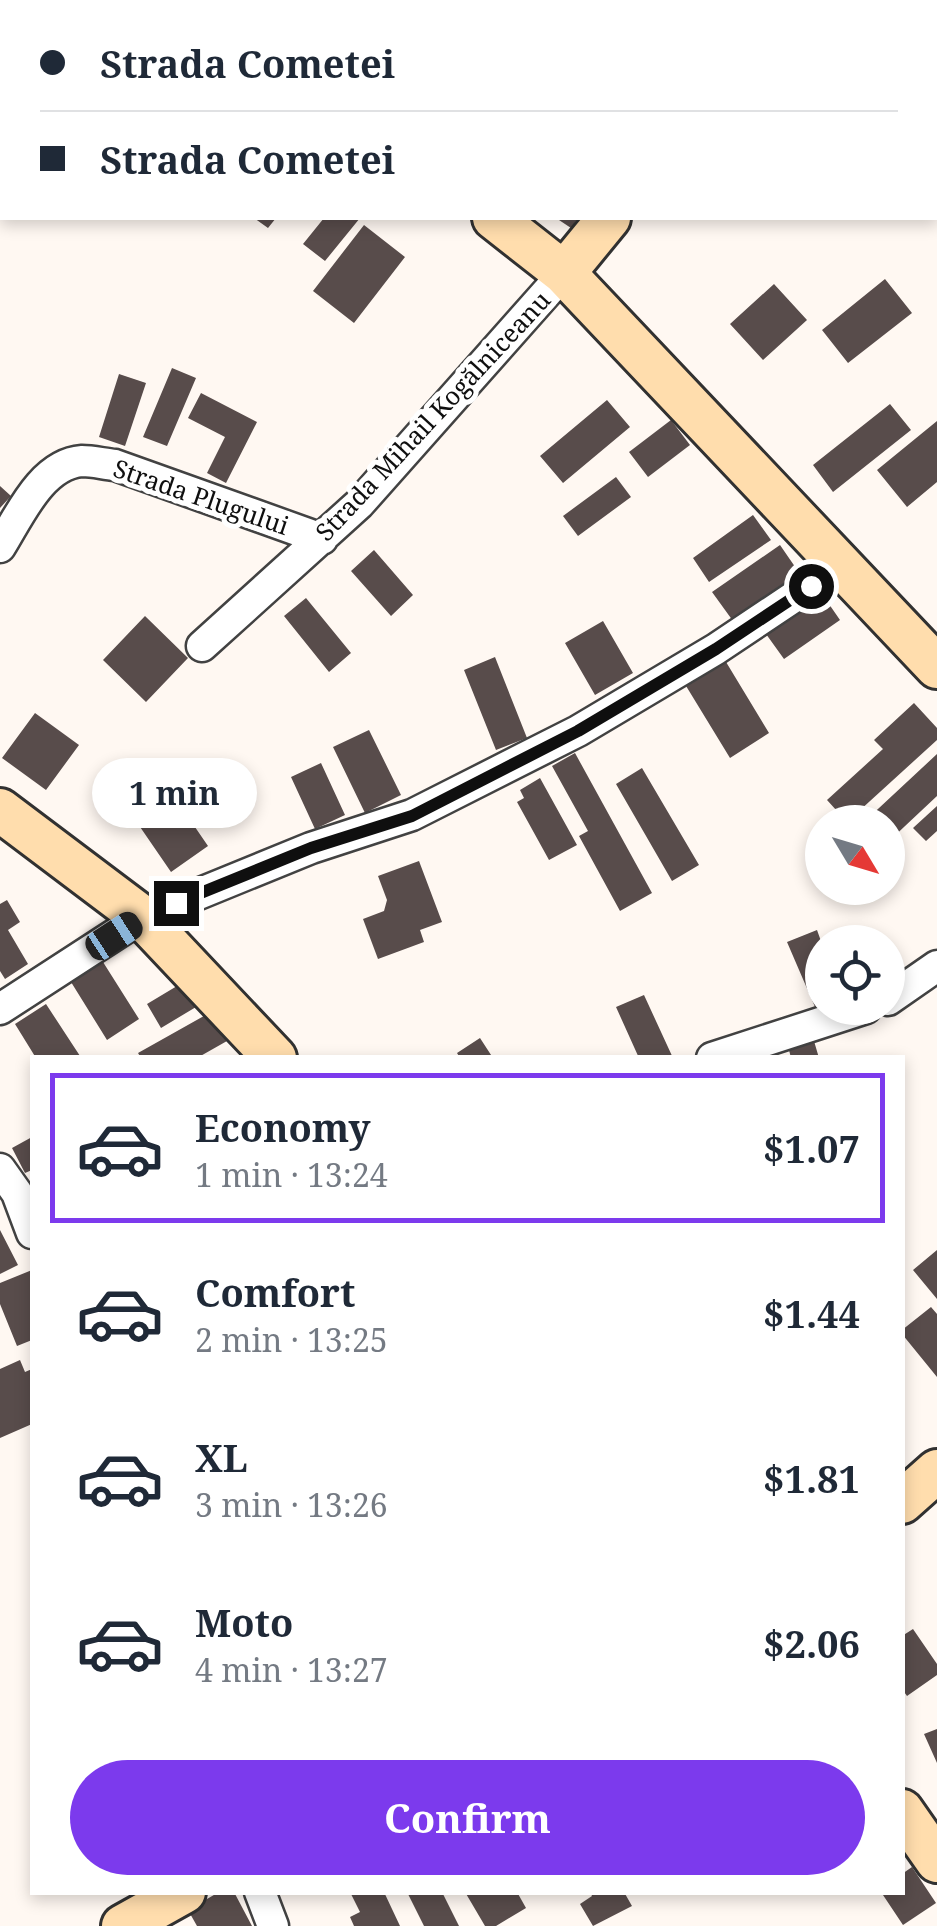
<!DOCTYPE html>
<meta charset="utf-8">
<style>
:root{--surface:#fff;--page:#f2f2f3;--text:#1f2937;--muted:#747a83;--line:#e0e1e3;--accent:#7c3aed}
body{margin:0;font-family:"Noto Serif",serif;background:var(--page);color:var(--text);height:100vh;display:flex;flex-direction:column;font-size:38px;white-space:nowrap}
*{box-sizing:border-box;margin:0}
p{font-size:32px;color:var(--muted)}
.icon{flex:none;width:55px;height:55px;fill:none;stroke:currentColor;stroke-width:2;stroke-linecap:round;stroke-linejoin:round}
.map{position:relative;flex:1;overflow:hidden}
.details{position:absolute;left:30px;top:1055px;width:875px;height:840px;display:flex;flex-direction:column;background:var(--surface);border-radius:0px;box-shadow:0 5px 15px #0003}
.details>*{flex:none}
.banner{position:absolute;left:0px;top:0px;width:938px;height:220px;box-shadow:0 5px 15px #0003;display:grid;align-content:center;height:220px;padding:0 40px;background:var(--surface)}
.needle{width:65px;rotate:128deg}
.buttons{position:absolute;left:805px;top:805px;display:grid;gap:20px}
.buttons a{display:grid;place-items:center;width:100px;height:100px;border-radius:50%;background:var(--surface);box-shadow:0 5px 15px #0003;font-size:50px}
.end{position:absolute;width:45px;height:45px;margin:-22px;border:12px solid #0f0f0f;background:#fff;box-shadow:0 0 0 5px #fff}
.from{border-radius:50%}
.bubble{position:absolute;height:70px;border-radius:35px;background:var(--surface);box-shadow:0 5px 15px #0003;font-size:32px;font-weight:700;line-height:70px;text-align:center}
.car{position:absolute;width:30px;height:60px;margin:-30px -15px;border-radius:12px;box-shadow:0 0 8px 2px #0007;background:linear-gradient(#222 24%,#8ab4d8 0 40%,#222 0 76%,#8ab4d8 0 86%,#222 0)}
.banner b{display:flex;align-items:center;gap:35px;height:95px;font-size:38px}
.banner b+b{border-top:2px solid var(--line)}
.banner i{width:25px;height:25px;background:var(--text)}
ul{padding:18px 0 0;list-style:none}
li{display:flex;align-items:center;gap:30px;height:150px;margin:0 20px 15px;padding:0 20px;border:5px solid transparent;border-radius:0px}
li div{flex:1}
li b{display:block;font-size:38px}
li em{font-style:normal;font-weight:700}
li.current{border-color:var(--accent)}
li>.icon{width:90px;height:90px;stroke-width:1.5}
.action{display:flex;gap:20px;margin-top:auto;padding:20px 40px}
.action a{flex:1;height:115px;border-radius:60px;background:var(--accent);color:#fff;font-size:40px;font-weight:700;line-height:115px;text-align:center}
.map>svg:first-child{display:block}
</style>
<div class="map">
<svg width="937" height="1926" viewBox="0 0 937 1926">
<rect width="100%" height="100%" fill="#fff8f2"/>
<path fill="#584c4b" d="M254 218H276L268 228Z
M324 218H360L325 261 303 244Z
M556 218H578L571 228Z
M364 225 405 257 354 323 313 291Z
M885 279 912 313 848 363 822 330Z
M774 284 807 320 763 360 730 324Z
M172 368 196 378 167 446 143 437Z
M119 374 146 383 125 446 99 437Z
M201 393 257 422 226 483 207 473 225 437 188 418Z
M607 400 630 427 563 483 540 456Z
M890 404 911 430 833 492 813 465Z
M671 420 690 445 648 477 629 452Z
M937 421V482L907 507 877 470Z
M616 477 631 497 578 536 563 516Z
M0 486 11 496 0 508Z
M753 515 771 540 709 582 693 558Z
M780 545 800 574 733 621 712 592Z
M374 550 413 595 391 616 351 571Z
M822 594 840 620 784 659 766 634Z
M306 598 351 653 329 672 284 616Z
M145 616 188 658 146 702 103 660Z
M603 621 633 673 595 695 565 643Z
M495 657 527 738 496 750 464 670Z
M723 657 769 733 730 758 683 681Z
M914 703 937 728V740L847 822 827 800 883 749 874 740Z
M35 713 79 745 46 790 2 758Z
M369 730 401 795 365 813 333 747Z
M575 753 652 893 620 911 579 836 588 831 552 766Z
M937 754V796L888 842V822H864Z
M321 763 345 815 315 829 291 777Z
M642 768 699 865 672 881 616 784Z
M540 778 577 845 549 860 517 802 524 798 520 790Z
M162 779 208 846 171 872 125 805Z
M937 806V831L926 841 913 828Z
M419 861 442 922 420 930 424 942 378 959 363 919 384 911 387 900 378 876Z
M7 900 20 922 8 930 28 964 5 979 0 971V904Z
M817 930 822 944V1008L818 1014 787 942Z
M103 962 139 1019 107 1040 71 982Z
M187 980 201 1004 161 1028 147 1004Z
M644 995 673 1058H639L616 1007Z
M46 1004 80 1056 78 1058H36L15 1024Z
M211 1012 227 1041 197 1058H141L138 1053Z
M480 1038 493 1058H460L457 1053Z
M814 1041 819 1058H791L789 1050Z
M32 1137V1170L25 1173 12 1148Z
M0 1230 18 1265 0 1274Z
M937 1250V1299L913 1270Z
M32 1270V1340L17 1346 0 1304V1283Z
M931 1307 937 1314V1377L902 1334V1330Z
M20 1360 25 1372 32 1369V1424L0 1438V1369Z
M913 1629 937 1664V1675L907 1696 902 1689V1636Z
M937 1729V1763L924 1734Z
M912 1867 936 1903 903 1925 881 1892H902V1874Z
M219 1892H234L252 1926H197L188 1910Z
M350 1892H384L400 1926H354L350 1917 360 1912Z
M407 1892H442L459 1926H424Z
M465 1892H517L526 1908 496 1926H485Z
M590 1892H624L632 1906 593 1926 580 1904 592 1896Z"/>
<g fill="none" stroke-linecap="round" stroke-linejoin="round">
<defs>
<path id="street" d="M0 547C19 517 41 464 82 461 93 461 104 464 115 465L322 539
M202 646 359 504 564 273
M888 1000 937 966
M0 1009 142 917 311 848 412 815 578 731 716 649 843 564
M712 1058 866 1008
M0 1169 17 1193 32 1233
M260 1892 273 1926"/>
<path id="secondary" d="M144 0 148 2
M782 2 784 0
M494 218 564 273 937 667
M564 273 609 218
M0 810 142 917 275 1058
M902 1502 937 1471
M902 1811 937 1861
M123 1926 184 1892"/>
</defs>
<use href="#street" stroke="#424242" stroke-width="35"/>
<use href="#secondary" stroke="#313131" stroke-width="48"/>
<use href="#street" stroke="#fff" stroke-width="30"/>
<use href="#secondary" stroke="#ffddad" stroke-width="42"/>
</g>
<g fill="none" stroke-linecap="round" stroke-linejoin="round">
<path stroke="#0f0f0f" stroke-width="12" d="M176 903 311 848 412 816 578 731 716 649 811 586"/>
</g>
<g text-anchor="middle" stroke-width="10" stroke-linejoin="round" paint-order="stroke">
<g font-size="25" fill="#0f0f0f" stroke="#fff">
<text transform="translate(433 416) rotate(-47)" y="9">Strada Mihail Kogălniceanu</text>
<text transform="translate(201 497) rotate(19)" y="9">Strada Plugului</text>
</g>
</g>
</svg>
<div class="buttons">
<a><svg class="needle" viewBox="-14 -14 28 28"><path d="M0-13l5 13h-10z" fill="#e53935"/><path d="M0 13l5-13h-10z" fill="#747a83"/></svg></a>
<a><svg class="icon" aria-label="locate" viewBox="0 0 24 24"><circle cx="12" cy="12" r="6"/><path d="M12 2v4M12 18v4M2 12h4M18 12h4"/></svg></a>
</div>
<i class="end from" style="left:811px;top:586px"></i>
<i class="end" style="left:176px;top:903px"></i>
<div class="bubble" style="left:92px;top:758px;width:165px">1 min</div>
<i class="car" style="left:114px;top:936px;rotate:57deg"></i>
<div class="banner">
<b><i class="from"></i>Strada Cometei</b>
<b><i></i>Strada Cometei</b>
</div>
<section class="details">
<ul>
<li class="current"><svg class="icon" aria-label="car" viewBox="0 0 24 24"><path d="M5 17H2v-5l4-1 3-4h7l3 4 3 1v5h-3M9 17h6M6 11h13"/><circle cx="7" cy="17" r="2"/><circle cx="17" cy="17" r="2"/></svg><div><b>Economy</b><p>1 min · 13:24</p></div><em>$1.07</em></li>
<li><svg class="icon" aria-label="car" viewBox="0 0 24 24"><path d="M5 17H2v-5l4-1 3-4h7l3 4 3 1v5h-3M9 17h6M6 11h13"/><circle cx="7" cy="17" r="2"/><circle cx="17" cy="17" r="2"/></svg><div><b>Comfort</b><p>2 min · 13:25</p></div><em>$1.44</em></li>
<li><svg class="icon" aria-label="car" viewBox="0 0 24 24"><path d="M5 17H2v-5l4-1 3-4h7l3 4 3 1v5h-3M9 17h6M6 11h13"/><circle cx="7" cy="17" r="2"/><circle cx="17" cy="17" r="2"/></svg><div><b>XL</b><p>3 min · 13:26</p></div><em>$1.81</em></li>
<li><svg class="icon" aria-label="car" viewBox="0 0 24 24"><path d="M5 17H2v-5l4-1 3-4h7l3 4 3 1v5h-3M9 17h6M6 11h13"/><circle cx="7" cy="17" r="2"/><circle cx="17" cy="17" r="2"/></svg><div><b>Moto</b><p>4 min · 13:27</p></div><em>$2.06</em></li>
</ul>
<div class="action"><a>Confirm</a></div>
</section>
</div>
